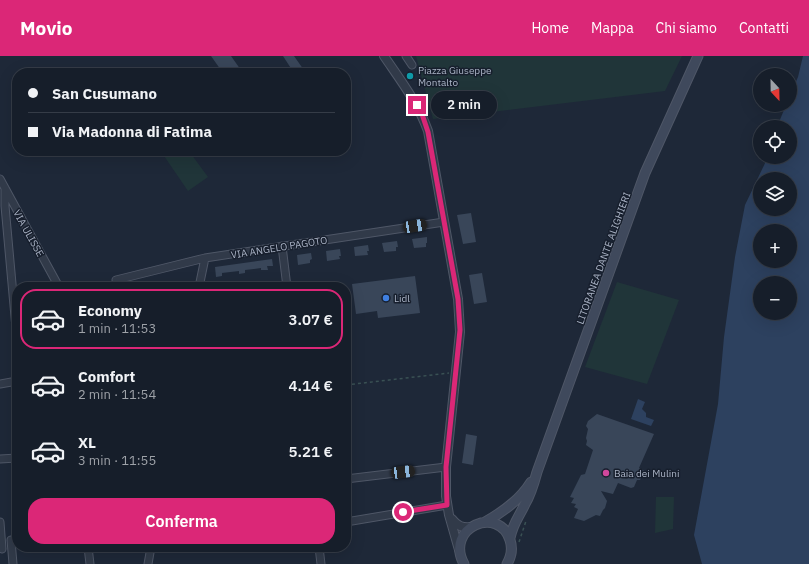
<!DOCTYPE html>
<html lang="it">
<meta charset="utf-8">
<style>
:root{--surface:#161e2a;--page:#1f2732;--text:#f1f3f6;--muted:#9ea2a8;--line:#353c47;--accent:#db2777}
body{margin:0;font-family:"IBM Plex Sans",sans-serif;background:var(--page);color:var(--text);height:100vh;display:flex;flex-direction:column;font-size:15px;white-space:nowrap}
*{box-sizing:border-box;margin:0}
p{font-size:13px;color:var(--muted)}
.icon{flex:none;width:22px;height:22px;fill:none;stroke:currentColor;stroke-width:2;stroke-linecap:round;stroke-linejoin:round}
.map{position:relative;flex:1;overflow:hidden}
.drawer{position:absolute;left:12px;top:226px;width:339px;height:270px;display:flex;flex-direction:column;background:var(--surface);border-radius:16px;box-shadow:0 4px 16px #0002,0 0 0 1px var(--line)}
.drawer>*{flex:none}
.top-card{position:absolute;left:12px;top:12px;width:339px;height:88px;border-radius:16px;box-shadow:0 4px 16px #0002,0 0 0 1px var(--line);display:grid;align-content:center;height:88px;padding:0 16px;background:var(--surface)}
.needle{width:26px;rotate:158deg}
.buttons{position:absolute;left:753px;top:12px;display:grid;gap:8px}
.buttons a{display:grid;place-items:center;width:44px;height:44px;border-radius:50%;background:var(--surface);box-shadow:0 4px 16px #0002,0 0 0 1px var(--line);font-size:20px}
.end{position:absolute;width:18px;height:18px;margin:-9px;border:5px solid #db2777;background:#fff;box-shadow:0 0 0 2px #fff}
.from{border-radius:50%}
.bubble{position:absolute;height:28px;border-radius:14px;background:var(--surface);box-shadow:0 4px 16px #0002,0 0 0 1px var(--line);font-size:13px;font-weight:600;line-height:28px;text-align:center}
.car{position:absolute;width:12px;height:24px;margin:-12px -6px;border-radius:5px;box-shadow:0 0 3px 1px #0007;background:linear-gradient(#222 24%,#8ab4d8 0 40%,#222 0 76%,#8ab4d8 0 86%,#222 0)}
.top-card b{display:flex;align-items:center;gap:14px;height:38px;font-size:15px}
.top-card b+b{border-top:1px solid var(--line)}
.top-card i{width:10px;height:10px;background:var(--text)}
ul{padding:7px 0 0;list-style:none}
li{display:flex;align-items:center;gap:12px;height:60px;margin:0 8px 6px;padding:0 8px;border:2px solid transparent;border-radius:16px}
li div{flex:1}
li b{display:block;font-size:15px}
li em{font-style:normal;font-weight:600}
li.on{border-color:var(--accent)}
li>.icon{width:36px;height:36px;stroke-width:1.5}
.primary-button{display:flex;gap:8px;margin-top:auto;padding:8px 16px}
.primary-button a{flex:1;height:46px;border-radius:16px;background:var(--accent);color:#fff;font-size:16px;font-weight:600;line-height:46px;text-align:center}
header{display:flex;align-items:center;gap:24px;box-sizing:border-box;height:56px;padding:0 20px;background:var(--accent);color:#fff}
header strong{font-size:19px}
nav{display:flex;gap:22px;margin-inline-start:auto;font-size:14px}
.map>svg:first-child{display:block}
</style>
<header>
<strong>Movio</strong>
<nav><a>Home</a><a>Mappa</a><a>Chi siamo</a><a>Contatti</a></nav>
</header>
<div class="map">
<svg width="809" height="508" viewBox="0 0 809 508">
<rect width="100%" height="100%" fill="#1e2838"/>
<path fill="#203539" d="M416 0H682L665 35 433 63Z
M165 95H189L208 121 188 135 162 97Z
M617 226 679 244 647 328 585 311Z
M656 441H674L673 473 655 477Z"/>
<path fill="#2d415f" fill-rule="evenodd" d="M803 0H809V508H702L694 479 718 348 724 281 735 201 745 149 768 101H790V71H777L786 49H790V39L798 21ZM760 123H790V153H760ZM760 175H790V205H760ZM760 227H790V257H760Z
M638 343 645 346 642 353 646 357V361L654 364 651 370 631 363Z"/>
<path fill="#394659" d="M211 0H231L243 17H223Z
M283 0H294L306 17H294Z
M471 157 476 186 463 188 457 159Z
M427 181V187H426V191L414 192 412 183Z
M397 185 398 191H396V195L384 196 382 187Z
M368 189 369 195H367L368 199 355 200 354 191Z
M340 193 341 200H339L340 203 327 205 326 195Z
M311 197 312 203 310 204V207L298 209 297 199Z
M272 203 273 210H267L268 214H261V212L245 214V217L239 218V215L222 217V220L216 221 215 211Z
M482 217 487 246 474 248 469 219Z
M415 220 420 257 378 262 377 255 356 258 352 228Z
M597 358 654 378 639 412 645 415 640 424H637L634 431 631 432 618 427 613 438 601 435 607 445 605 452 603 454 600 460 596 459 584 465 574 462 578 453 574 451 576 448 571 447 574 442 570 441 581 419 585 418 593 394 586 389 587 385 586 382 588 373 586 370 588 365Z
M466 378 477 380 473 409 462 407Z"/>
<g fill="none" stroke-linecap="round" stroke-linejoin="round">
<defs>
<path id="minor" d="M406 0 412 9
M0 123 59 231
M5 132V150L17 283
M282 190 287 231
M116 224 205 202 444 166
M199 231 205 202
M0 328 17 325
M0 403 17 402
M346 423 446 411
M0 466 2 493
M346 466 447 449
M11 484 13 508
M88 491 90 508
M319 491 321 508
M148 508 151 491"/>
<path id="tertiary" d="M384 0C401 25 418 47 428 75L458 243 459 259 460 276 446 411V440L449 459 459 494
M452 463C458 470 462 472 471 471"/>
<path id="secondary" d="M485 466C503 456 520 444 531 426
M510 482C513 467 519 461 525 448 531 438 534 427 537 416L645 117 698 0
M464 508C444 471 499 449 510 484 513 493 511 501 507 508"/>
</defs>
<use href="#minor" stroke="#4f5767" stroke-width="9"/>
<use href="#tertiary" stroke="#4f5767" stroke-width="10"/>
<use href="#secondary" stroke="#4f5767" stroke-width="11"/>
<path stroke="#3a5154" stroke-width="1.5" stroke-dasharray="3 3" stroke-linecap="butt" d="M346 329 449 317
M519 486 526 465"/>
<use href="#minor" stroke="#313a49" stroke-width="7"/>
<use href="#tertiary" stroke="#313a49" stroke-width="8"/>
<use href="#secondary" stroke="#3f495c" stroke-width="9"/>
</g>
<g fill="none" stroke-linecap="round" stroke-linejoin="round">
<path stroke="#db2777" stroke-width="5" d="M403 456 447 449 446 411 460 274 458 243 428 76 422 58 417 49"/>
</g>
<circle fill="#0f9aa8" stroke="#171f2d" stroke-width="1.5" cx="410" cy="20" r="4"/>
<circle fill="#3f7fe0" stroke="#171f2d" stroke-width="1.5" cx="386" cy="242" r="4"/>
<circle fill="#d1479c" stroke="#171f2d" stroke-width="1.5" cx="606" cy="417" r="4"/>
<g text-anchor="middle" stroke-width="3" stroke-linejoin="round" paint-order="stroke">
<g font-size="10" fill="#abb4c6" stroke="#171f2d" text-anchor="start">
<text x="418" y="18">Piazza Giuseppe<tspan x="418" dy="12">Montalto</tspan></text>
<text x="394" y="246">Lidl</text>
<text x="614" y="421">Baia dei Mulini</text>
</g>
<g font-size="10" fill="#abb4c6" stroke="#171f2d">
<text transform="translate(29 177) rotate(61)" y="4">VIA ULISSE</text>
<text transform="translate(279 191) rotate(-9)" y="4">VIA ANGELO PAGOTO</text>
<text transform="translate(603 202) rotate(-70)" y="4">LITORANEA DANTE ALIGHIERI</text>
</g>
</g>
</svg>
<div class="buttons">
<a><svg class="needle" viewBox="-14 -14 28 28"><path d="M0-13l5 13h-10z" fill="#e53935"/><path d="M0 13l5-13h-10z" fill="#9ea2a8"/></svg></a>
<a><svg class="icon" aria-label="locate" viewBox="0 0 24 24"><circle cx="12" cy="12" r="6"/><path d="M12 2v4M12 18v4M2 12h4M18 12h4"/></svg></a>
<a><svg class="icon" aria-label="layers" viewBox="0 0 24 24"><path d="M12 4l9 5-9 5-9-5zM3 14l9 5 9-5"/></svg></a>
<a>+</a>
<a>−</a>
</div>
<i class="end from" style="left:403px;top:456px"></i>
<i class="end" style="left:417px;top:49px"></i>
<div class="bubble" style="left:431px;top:35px;width:66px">2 min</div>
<i class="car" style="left:415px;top:170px;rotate:81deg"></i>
<i class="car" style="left:403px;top:416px;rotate:83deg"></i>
<div class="top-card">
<b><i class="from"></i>San Cusumano</b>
<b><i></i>Via Madonna di Fatima</b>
</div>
<section class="drawer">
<ul>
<li class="on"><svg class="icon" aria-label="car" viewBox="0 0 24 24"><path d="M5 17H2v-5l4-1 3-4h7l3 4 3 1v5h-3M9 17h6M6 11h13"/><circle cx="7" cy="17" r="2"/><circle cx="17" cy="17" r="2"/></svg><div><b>Economy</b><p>1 min · 11:53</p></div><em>3.07 €</em></li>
<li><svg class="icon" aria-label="car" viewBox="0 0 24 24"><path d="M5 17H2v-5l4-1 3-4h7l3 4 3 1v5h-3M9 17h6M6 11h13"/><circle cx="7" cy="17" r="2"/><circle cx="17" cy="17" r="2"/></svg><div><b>Comfort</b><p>2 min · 11:54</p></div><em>4.14 €</em></li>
<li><svg class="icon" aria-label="car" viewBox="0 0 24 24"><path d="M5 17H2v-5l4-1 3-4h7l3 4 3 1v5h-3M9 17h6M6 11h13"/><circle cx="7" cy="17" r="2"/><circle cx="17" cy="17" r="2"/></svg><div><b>XL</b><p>3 min · 11:55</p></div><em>5.21 €</em></li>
</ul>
<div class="primary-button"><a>Conferma</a></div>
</section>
</div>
